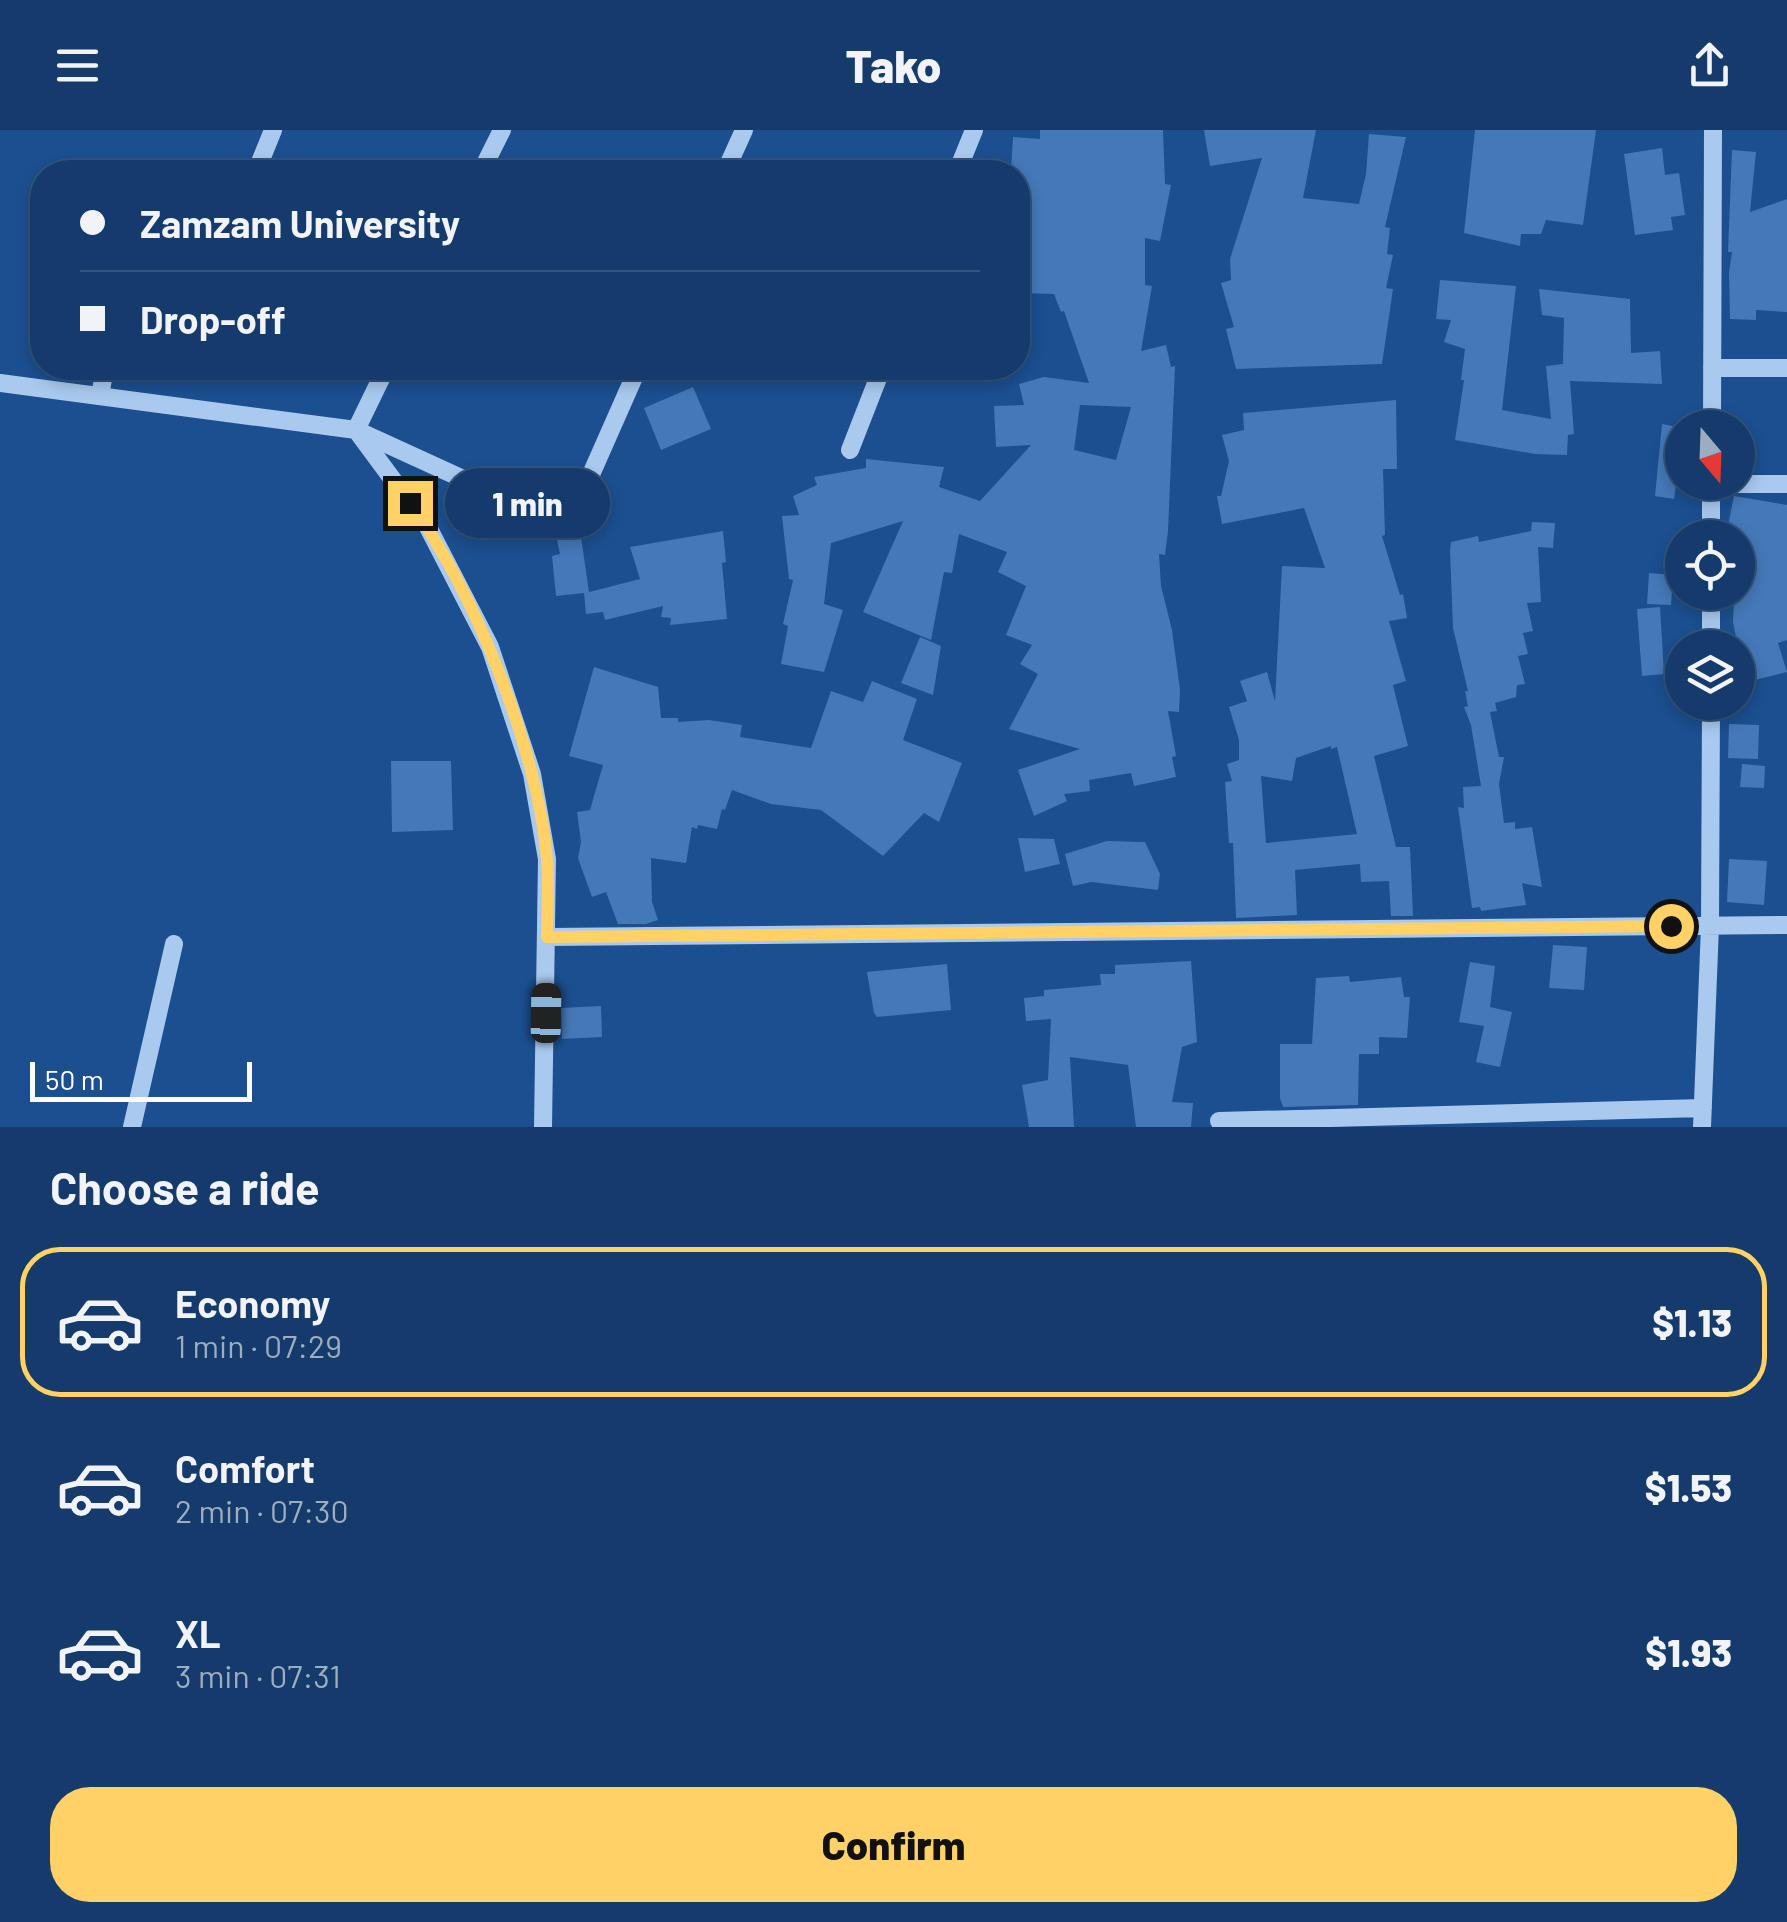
<!DOCTYPE html>
<meta charset="utf-8">
<style>
:root{--surface:#143b6b;--page:#214673;--text:#f1f3f6;--muted:#9dadc1;--line:#33557e;--accent:#ffd166}
body{margin:0;font-family:Barlow,sans-serif;background:var(--page);color:var(--text);height:100vh;display:flex;flex-direction:column;font-size:38px;white-space:nowrap}
*{box-sizing:border-box;margin:0}
p{font-size:32px;color:var(--muted)}
.icon{flex:none;width:55px;height:55px;fill:none;stroke:currentColor;stroke-width:2;stroke-linecap:round;stroke-linejoin:round}
.map{position:relative;height:997px;overflow:hidden}
.sheet{display:flex;flex-direction:column;background:var(--surface);flex:1}
.sheet>*{flex:none}
.hud{position:absolute;left:30px;top:30px;width:1000px;height:220px;border-radius:40px;box-shadow:0 5px 15px #0003,0 0 0 2px var(--line);display:grid;align-content:center;height:220px;padding:0 50px;background:var(--surface)}
.needle{width:65px;rotate:161deg}
.tools{position:absolute;left:1665px;top:280px;display:grid;gap:20px}
.tools a{display:grid;place-items:center;width:90px;height:90px;border-radius:50%;background:var(--surface);box-shadow:0 5px 15px #0003,0 0 0 2px var(--line);font-size:50px}
.scale{position:absolute;left:30px;bottom:25px;width:222px;box-sizing:border-box;padding-left:10px;border:5px solid #fff;border-top:0;font-size:28px;line-height:35px;white-space:nowrap;color:#fff;-webkit-text-stroke:8px #1b4f8f;paint-order:stroke}
.end{position:absolute;width:45px;height:45px;margin:-22px;border:12px solid #ffd166;background:#111;box-shadow:0 0 0 5px #111}
.from{border-radius:50%}
.bubble{position:absolute;height:70px;border-radius:35px;background:var(--surface);box-shadow:0 5px 15px #0003,0 0 0 2px var(--line);font-size:32px;font-weight:800;line-height:70px;text-align:center}
.car{position:absolute;width:30px;height:60px;margin:-30px -15px;border-radius:12px;box-shadow:0 0 8px 2px #0007;background:linear-gradient(#222 24%,#8ab4d8 0 40%,#222 0 76%,#8ab4d8 0 86%,#222 0)}
.hud b{display:flex;align-items:center;gap:35px;height:95px;font-size:38px}
.hud b+b{border-top:2px solid var(--line)}
.hud i{width:25px;height:25px;background:var(--text)}
ul{padding:0;list-style:none}
li{display:flex;align-items:center;gap:30px;height:150px;margin:0 20px 15px;padding:0 30px;border:5px solid transparent;border-radius:40px}
li div{flex:1}
li b{display:block;font-size:38px}
li em{font-style:normal;font-weight:800}
li.on{border-color:var(--accent)}
li>.icon{width:90px;height:90px;stroke-width:1.5}
h2{padding:0 50px;font-size:45px;line-height:120px}
.cta{display:flex;gap:20px;margin-top:auto;padding:20px 50px}
.cta a{flex:1;height:115px;border-radius:40px;background:var(--accent);color:#111;font-size:40px;font-weight:800;line-height:115px;text-align:center}
header{display:flex;justify-content:space-between;align-items:center;height:130px;padding:0 50px;background:var(--surface);font-size:45px;font-weight:800}
.map>svg:first-child{display:block}
</style>
<header><svg class="icon" aria-label="menu" viewBox="0 0 24 24"><path d="M4 6h16M4 12h16M4 18h16"/></svg>Tako<svg class="icon" aria-label="share" viewBox="0 0 24 24"><path d="M12 15V3M7 8l5-5 5 5M5 13v7h14v-7"/></svg></header>
<div class="map">
<svg width="1787" height="997" viewBox="0 0 1787 997">
<rect width="100%" height="100%" fill="#1b4f8f"/>
<path fill="#4478b7" fill-rule="evenodd" d="M1040 0H1163L1165 54 1171 55 1160 111 1145 108V155L1152 156 1141 221 1166 215 1171 237 1175 236 1168 401 1165 425 1159 424 1161 456 1172 500 1180 560 1179 582 1168 581 1176 626 1172 627 1176 647 1134 656 1131 643 1089 650 1090 661 1064 664 1067 671 1034 686 1018 640 1080 619 1009 599 1038 544 1020 534 1032 515 1006 505 1026 456 998 442 1007 422 959 404 952 443 944 442 931 510 863 482 903 391 831 413 824 474 843 480 824 542 781 534 788 496 783 494 793 450 789 449 782 386 799 385 793 366 817 355 814 347 866 338V329L944 337 939 357 980 371 1031 315 996 317 994 276 1024 275 1019 254 1044 247 1089 253 1064 181 1061 182 1054 164 1022 163 1021 76 1018 77V42H1011L1013 7 1040 9ZM1080 275 1131 277 1116 330 1074 320Z
M1204 0H1316L1303 68 1359 74 1366 44 1369 4 1406 7 1385 97 1390 98 1387 124 1393 125 1386 158 1393 159 1382 234 1236 239 1226 199 1234 197 1221 153 1231 150 1230 129 1262 28 1210 36Z
M1475 0H1596L1583 95 1546 90 1541 104H1521L1520 116 1464 103Z
M1662 18 1665 45 1679 43 1685 85 1671 87 1673 100 1635 105 1624 24Z
M1732 20 1756 22 1750 82 1787 69V182L1756 180V190L1730 189 1729 143 1732 122H1728Z
M1440 150 1516 156 1502 280 1551 289 1546 236 1563 234 1564 188 1542 185 1539 159 1630 169 1631 223 1660 221 1662 254 1570 251 1574 304 1568 305 1567 325 1535 324 1455 310 1464 250H1461L1465 219 1444 212 1451 190 1436 189Z
M693 257 711 299 661 320 644 278Z
M1396 270 1397 339H1383L1385 405 1382 406 1400 465 1403 464 1407 488 1389 491 1406 551 1393 555 1408 616 1374 626 1396 717H1410L1413 786H1391L1389 751 1361 752 1360 734 1295 740 1297 785 1236 788 1233 713H1229L1225 652 1232 651 1227 634 1239 630V610L1229 577 1247 571 1240 551 1267 542 1275 571 1282 436 1325 438 1304 378 1222 394 1217 366H1221L1229 331 1222 305 1244 300 1243 283ZM1331 616V619L1337 617 1357 704 1266 713 1261 646 1292 651 1296 628Z
M1662 294 1684 298 1674 369 1655 366Z
M1734 366 1787 375V510L1778 513 1787 542 1738 554V518L1733 492 1734 470H1738V398L1728 396Z
M1532 392 1555 393 1553 418 1538 417 1541 472 1527 473 1533 501 1523 503 1528 524 1518 526 1525 554 1517 555 1516 567 1495 573 1497 581 1490 582 1499 627H1504L1499 654 1504 693 1515 692V699L1532 697 1542 757 1522 753 1526 775 1481 781 1480 777 1472 778 1458 677 1464 678 1463 657 1481 656 1471 595 1464 577 1468 576 1465 561H1468L1453 498 1450 420 1451 412 1478 406 1479 412 1531 401Z
M580 400 589 462 640 449 630 417 723 401 726 432 722 433 727 489 670 495 671 488 661 487 663 476 605 490 603 482 586 484 584 463 556 466 552 426 560 424 556 405Z
M1649 443 1673 445 1671 475 1647 474Z
M1660 477 1664 544 1642 546 1637 479Z
M920 507 941 516 933 565 901 553Z
M594 537 658 557 661 588H678V592L709 590 742 595 740 607 811 618 831 561 863 572 872 551 917 569 903 610 962 633 939 692 924 683 883 726 821 680 771 674 732 660 725 680 722 679 717 699 698 695 697 699 692 697 686 733 651 728 652 772 658 790 646 794H618L606 762 592 767 578 728 581 712 577 682 590 680 603 635 569 626Z
M1729 594 1759 595 1758 629 1728 628Z
M391 631H451L453 700 392 702Z
M1742 634 1765 636 1764 658 1740 657Z
M1018 708 1054 709 1060 734 1025 742Z
M1107 711 1145 712 1160 744 1158 760 1091 752 1073 756 1065 724Z
M1729 729 1767 731 1764 775 1727 772Z
M1553 815 1587 817 1584 860 1549 858Z
M1191 831 1197 912 1182 917 1172 972 1193 973 1191 997H1136L1128 935 1070 927 1074 997H1029L1022 955 1048 950 1051 889 1026 891 1024 868 1044 866V860L1101 855 1100 844H1115V835Z
M1470 832 1495 836 1490 877 1512 882 1500 937 1476 932 1484 896 1459 892Z
M947 834 951 880 877 887 874 883 867 842Z
M1349 846 1350 852 1401 847 1404 867H1410L1407 908 1379 907V924H1359L1358 975 1283 977 1280 968V914H1312L1316 848Z
M601 876 602 907 562 909 561 878Z"/>
<g fill="none" stroke-linecap="round" stroke-linejoin="round">
<path stroke="#a9c9ee" stroke-width="18" d="M256 42 273 0
M481 42 502 0
M725 42 744 0
M957 42 974 0
M386 238 356 300 533 381 563 373 589 349 638 238
M1712 238H1787
M0 253 356 300 428 397 490 517 532 644 547 729 543 997
M100 266 105 238
M1712 298 1713 0
M850 320 882 238
M1711 354H1787
M1711 408V352
M1711 518V462
M547 807 1787 795
M1219 991 1703 978
M132 997 174 814
M1702 997 1710 796 1711 572"/>
</g>
<g fill="none" stroke-linecap="round" stroke-linejoin="round">
<path stroke="#ffd166" stroke-width="12" d="M410 373C474 459 539 623 547 730 549 755 547 782 547 807L1671 796"/>
</g>
</svg>
<div class="tools">
<a><svg class="needle" viewBox="-14 -14 28 28"><path d="M0-13l5 13h-10z" fill="#e53935"/><path d="M0 13l5-13h-10z" fill="#9dadc1"/></svg></a>
<a><svg class="icon" aria-label="locate" viewBox="0 0 24 24"><circle cx="12" cy="12" r="6"/><path d="M12 2v4M12 18v4M2 12h4M18 12h4"/></svg></a>
<a><svg class="icon" aria-label="layers" viewBox="0 0 24 24"><path d="M12 4l9 5-9 5-9-5zM3 14l9 5 9-5"/></svg></a>
</div>
<div class="scale">50 m</div>
<i class="end from" style="left:1671px;top:796px"></i>
<i class="end" style="left:410px;top:373px"></i>
<div class="bubble" style="left:445px;top:338px;width:165px">1 min</div>
<i class="car" style="left:546px;top:883px;rotate:1deg"></i>
<div class="hud">
<b><i class="from"></i>Zamzam University</b>
<b><i></i>Drop-off</b>
</div>
</div>
<section class="sheet">
<h2>Choose a ride</h2>
<ul>
<li class="on"><svg class="icon" aria-label="car" viewBox="0 0 24 24"><path d="M5 17H2v-5l4-1 3-4h7l3 4 3 1v5h-3M9 17h6M6 11h13"/><circle cx="7" cy="17" r="2"/><circle cx="17" cy="17" r="2"/></svg><div><b>Economy</b><p>1 min · 07:29</p></div><em>$1.13</em></li>
<li><svg class="icon" aria-label="car" viewBox="0 0 24 24"><path d="M5 17H2v-5l4-1 3-4h7l3 4 3 1v5h-3M9 17h6M6 11h13"/><circle cx="7" cy="17" r="2"/><circle cx="17" cy="17" r="2"/></svg><div><b>Comfort</b><p>2 min · 07:30</p></div><em>$1.53</em></li>
<li><svg class="icon" aria-label="car" viewBox="0 0 24 24"><path d="M5 17H2v-5l4-1 3-4h7l3 4 3 1v5h-3M9 17h6M6 11h13"/><circle cx="7" cy="17" r="2"/><circle cx="17" cy="17" r="2"/></svg><div><b>XL</b><p>3 min · 07:31</p></div><em>$1.93</em></li>
</ul>
<div class="cta"><a>Confirm</a></div>
</section>
